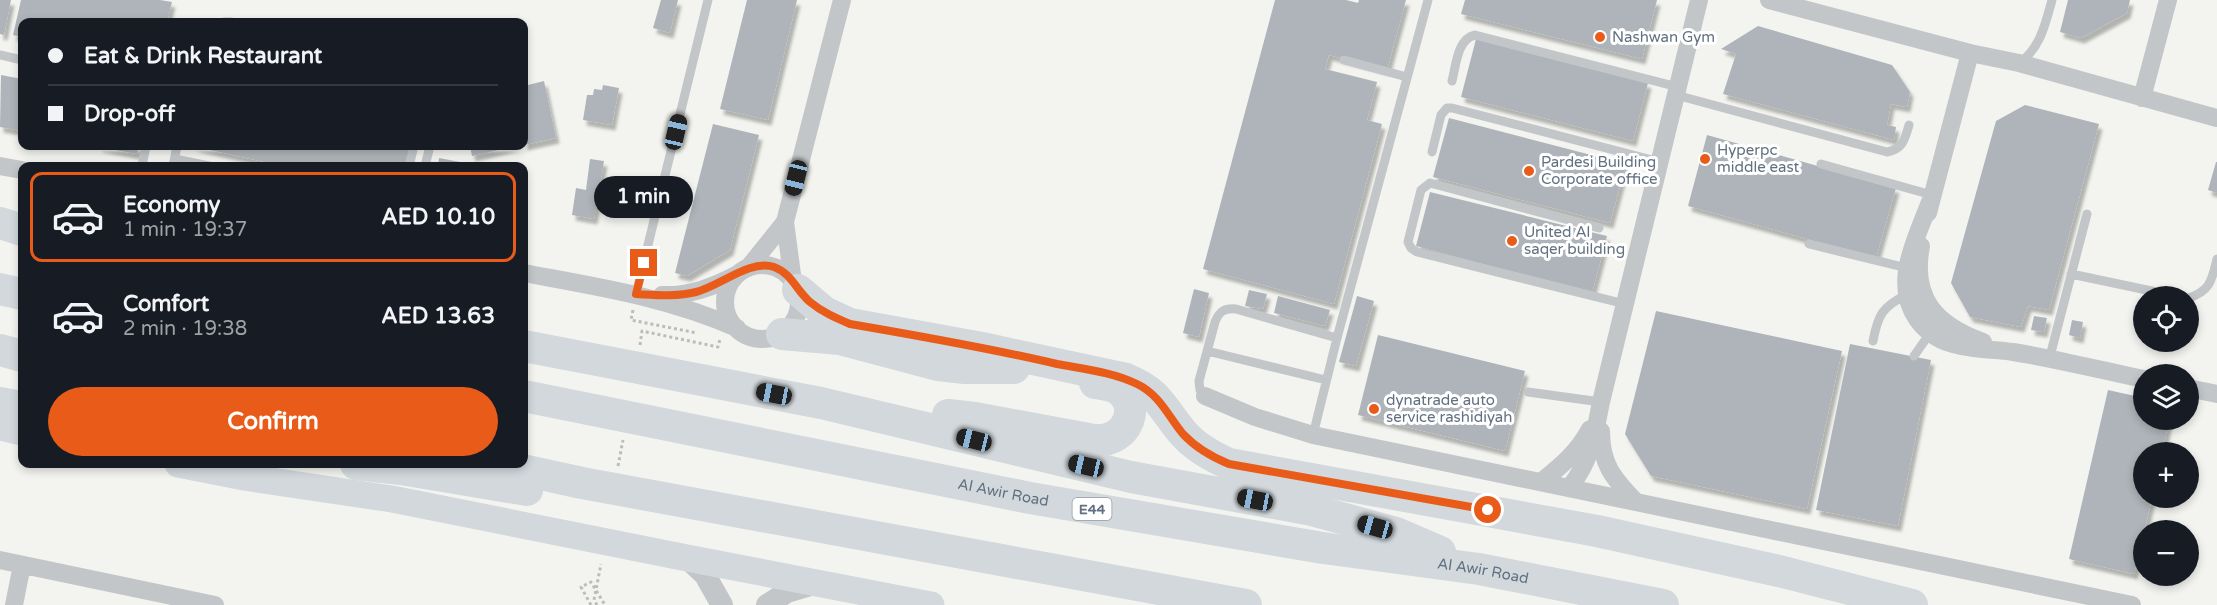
<!DOCTYPE html>
<meta charset="utf-8">
<style>
:root{--surface:#171b24;--page:#242831;--text:#f1f3f6;--muted:#9ea1a6;--line:#363941;--accent:#e95b19}
body{margin:0;font-family:"Varela Round",sans-serif;background:var(--page);color:var(--text);height:100vh;display:flex;flex-direction:column;font-size:22px;white-space:nowrap}
*{box-sizing:border-box;margin:0}
p{font-size:20px;color:var(--muted)}
.icon{flex:none;width:33px;height:33px;fill:none;stroke:currentColor;stroke-width:2;stroke-linecap:round;stroke-linejoin:round}
.map{position:relative;flex:1;overflow:hidden}
.side{position:absolute;left:18px;top:162px;width:510px;height:306px;display:flex;flex-direction:column;background:var(--surface);border-radius:12px;box-shadow:0 3px 9px #0003}
.side>*{flex:none}
.top-card{position:absolute;left:18px;top:18px;width:510px;height:132px;border-radius:12px;box-shadow:0 3px 9px #0003;display:grid;align-content:center;height:132px;padding:0 30px;background:var(--surface)}
.fabs{position:absolute;left:2133px;top:286px;display:grid;gap:12px}
.fabs a{display:grid;place-items:center;width:66px;height:66px;border-radius:50%;background:var(--surface);box-shadow:0 3px 9px #0003;font-size:30px}
.end{position:absolute;width:27px;height:27px;margin:-14px;border:8px solid #e95b19;background:#fff;box-shadow:0 0 0 3px #fff}
.from{border-radius:50%}
.bubble{position:absolute;height:42px;border-radius:21px;background:var(--surface);box-shadow:0 3px 9px #0003;font-size:20px;font-weight:700;line-height:42px;text-align:center}
.car{position:absolute;width:18px;height:36px;margin:-18px -9px;border-radius:8px;box-shadow:0 0 4px 2px #0007;background:linear-gradient(#222 24%,#8ab4d8 0 40%,#222 0 76%,#8ab4d8 0 86%,#222 0)}
.top-card b{display:flex;align-items:center;gap:21px;height:57px;font-size:22px}
.top-card b+b{border-top:2px solid var(--line)}
.top-card i{width:15px;height:15px;background:var(--text)}
ul{padding:10px 0 0;list-style:none}
li{display:flex;align-items:center;gap:18px;height:90px;margin:0 12px 9px;padding:0 18px;border:3px solid transparent;border-radius:12px}
li div{flex:1}
li b{display:block;font-size:22px}
li em{font-style:normal;font-weight:700}
li.active{border-color:var(--accent)}
li>.icon{width:54px;height:54px;stroke-width:1.5}
.primary-button{display:flex;gap:12px;margin-top:auto;padding:12px 30px}
.primary-button a{flex:1;height:69px;border-radius:36px;background:var(--accent);color:#fff;font-size:24px;font-weight:700;line-height:69px;text-align:center}
.map>svg:first-child{display:block}
</style>
<div class="map">
<svg width="2217" height="605" viewBox="0 0 2217 605">
<defs>
<filter id="shadow"><feDropShadow dx="3.5" dy="5.5" stdDeviation="1.5" flood-color="#0004"/></filter>
</defs>
<rect width="100%" height="100%" fill="#f3f4ef"/>
<path fill="#aeb4b9" filter="url(#shadow)" d="M0 0H11L4 35 0 34Z
M21 0H160L172 2 167 22H22V37L13 35Z
M661 0H678L670 33 653 28Z
M747 0H797L768 120 720 109Z
M1275 0H1346L1358 3 1359 0H1406L1387 70 1329 55 1325 69 1377 82 1367 120 1382 124 1334 304 1203 269Z
M1465 0H1657L1642 59 1461 14Z
M2068 0H2130L2127 13 2081 38 2060 32Z
M1758 26 1892 65 1910 92 1907 107 1891 104 1887 125 1896 127 1894 140 1723 94 1736 54 1721 49Z
M1476 39 1648 83 1633 141 1461 97Z
M1 75 22 79V131L0 127Z
M544 81 556 138 524 145V86Z
M603 85 619 88 612 125 583 120 587 95H593L594 89 602 90Z
M2025 105 2099 124 2049 310 2028 306 2021 327 1970 317 1951 283 1996 121Z
M1449 118 1626 164 1610 223 1433 177Z
M713 124 759 135 730 250 687 276 675 273Z
M1707 135 1896 188 1876 258 1688 206Z
M192 146H411L406 166H283Z
M470 146H516L472 156Z
M99 147V146H139L137 154Z
M439 158 476 165 475 166H438Z
M590 159 604 161 594 219 572 215 576 188 586 190Z
M2216 162H2217V193L2208 190Z
M1430 192 1607 236 1592 293 1416 246Z
M1194 289 1209 293 1199 337 1183 333Z
M1249 290 1267 294 1263 309 1245 306Z
M1278 296 1330 310 1325 326 1274 313Z
M1357 296 1374 301 1356 366 1339 362Z
M1656 311 1842 351 1807 509 1651 476 1625 434Z
M2034 316 2047 318 2044 332 2031 330Z
M2072 320 2083 322 2080 338 2069 335Z
M1378 335 1525 371 1505 451 1358 415Z
M1850 344 1931 360 1898 526 1816 510Z
M2108 390 2144 398V420H2169L2162 453H2144V498H2152L2134 574 2069 559Z"/>
<g fill="none" stroke-linecap="round" stroke-linejoin="round">
<path stroke="#babcbe" stroke-width="3" stroke-dasharray="3 3" stroke-linecap="butt" d="M633 310 631 320 697 333
M640 345 642 331 718 347 720 339
M618 466 623 440
M591 605 581 587 591 582 605 605
M597 605 594 600 601 564"/>
<path stroke="#c3c6c9" stroke-width="9" d="M224 22H231
M0 55 22 60
M1344 60 1407 77
M2020 63C2041 46 2045 25 2052 0
M1452 81C1456 66 1457 39 1475 35L1678 87
M1676 95 1887 152C1903 149 1905 139 1909 125
M1432 152 1441 115 1447 108H1452L1660 162
M175 159 209 166
M1821 164 1932 195
M142 166 146 146
M173 166 177 146
M409 166 414 146
M425 166 430 146
M1599 228 1430 183 1421 190 1408 242 1411 248 1417 252 1625 304
M1809 244 1907 268
M2071 274 2180 297
M636 294 708 0
M2188 298C2211 291 2212 279 2217 259
M1337 338 1428 0
M1873 341C1878 315 1882 307 1906 295
M1207 351 1326 380
M1914 356 1930 333
M2049 360 2087 214
M1528 392 1601 402
M1205 396 1200 390 1199 381 1215 322C1219 311 1225 308 1236 309L1337 338 1313 435"/>
<path stroke="#c3c6c9" stroke-width="18" d="M1769 0 1970 53 2019 63 2217 118
M2142 98 2168 0
M0 166 22 170
M1930 202C1916 239 1892 282 1917 319 1926 331 1936 339 1950 343 1970 350 1992 349 2013 352 2057 359 2100 370 2144 379
M1928 213 1970 53
M1921 246C1911 299 1936 325 1983 342
M725 302a37 37 0 1 1 74 0a37 37 0 1 1-74 0Z
M748 268 785 222
M524 273C599 287 666 297 737 328
M793 282 785 222 842 0
M662 295C690 296 713 287 738 274
M2188 388 2217 394
M1205 396 1255 417 1313 435 2132 605
M1601 431C1601 464 1613 478 1635 501
M1541 482C1561 466 1578 452 1590 429
M1570 487C1592 458 1594 437 1601 402L1699 0
M0 560 215 605
M14 605 22 565"/>
<path stroke="#c3c6c9" stroke-width="22" d="M687 558 705 575 722 605
M767 605 787 592 817 583"/>
<path stroke="#d2d8dc" stroke-width="27" d="M0 427 22 432
M178 464 244 477 392 499 687 558 931 605"/>
<g stroke="#d2d8dc" stroke-width="32">
<path d="M0 223 22 230"/>
<path d="M0 289 22 294"/>
<path d="M798 290 824 312 850 324 982 348 1126 379C1160 393 1161 407 1183 433 1195 447 1211 456 1229 464L1597 531 1779 571 1912 605"/>
<path d="M782 334 840 339 938 365 965 368H1014"/>
<path d="M524 346 821 403 1131 477 1312 510 1396 533 1440 552"/>
<path d="M0 350 22 356"/>
<path id="s1" d="M524 396 1030 498 1323 548 1479 569 1663 605"/>
<path d="M0 403 22 407"/>
<path d="M948 415 975 418 1094 440C1129 444 1144 401 1114 387 1109 385 1101 384 1095 383"/>
<path d="M356 464 401 469 527 490"/>
<path d="M495 464 582 483 1246 605"/>
</g>
</g>
<g fill="none" stroke-linecap="round" stroke-linejoin="round">
<path stroke="#e95b19" stroke-width="8" d="M644 263 636 294C656 295 676 297 696 292 720 286 750 259 774 267 791 273 797 291 810 302 822 312 836 318 850 324 920 336 989 348 1057 364 1083 369 1113 372 1137 384 1160 395 1168 416 1183 434 1196 448 1212 457 1229 464L1488 510"/>
</g>
<g fill="#e95b19" stroke="#fff" stroke-width="2">
<circle cx="1600" cy="37" r="6"/>
<circle cx="1705" cy="159" r="6"/>
<circle cx="1529" cy="171" r="6"/>
<circle cx="1512" cy="241" r="6"/>
<circle cx="1374" cy="409" r="6"/>
</g>
<g text-anchor="middle" stroke-width="6" stroke-linejoin="round" paint-order="stroke">
<rect fill="#fff" stroke="#909ca7" stroke-width="1.5" x="1072.5" y="498" width="39" height="22" rx="4.5"/>
<g font-size="14" font-weight="bold" fill="#617181">
<text x="1092" y="514">E44</text>
</g>
<g font-size="15" fill="#617181" stroke="#fff" text-anchor="start">
<text x="1612" y="42">Nashwan Gym</text>
<text x="1717" y="155">Hyperpc<tspan x="1717" dy="17">middle east</tspan></text>
<text x="1541" y="167">Pardesi Building<tspan x="1541" dy="17">Corporate office</tspan></text>
<text x="1524" y="237">United Al<tspan x="1524" dy="17">saqer building</tspan></text>
<text x="1386" y="405">dynatrade auto<tspan x="1386" dy="17">service rashidiyah</tspan></text>
</g>
<g font-size="15" fill="#617181" stroke="#fff">
<text dy="5" stroke="none"><textPath href="#s1" startOffset="489">Al Awir Road</textPath></text>
<text dy="5" stroke="none"><textPath href="#s1" startOffset="975">Al Awir Road</textPath></text>
</g>
</g>
</svg>
<div class="fabs">
<a><svg class="icon" aria-label="locate" viewBox="0 0 24 24"><circle cx="12" cy="12" r="6"/><path d="M12 2v4M12 18v4M2 12h4M18 12h4"/></svg></a>
<a><svg class="icon" aria-label="layers" viewBox="0 0 24 24"><path d="M12 4l9 5-9 5-9-5zM3 14l9 5 9-5"/></svg></a>
<a>+</a>
<a>−</a>
</div>
<i class="end from" style="left:1488px;top:510px"></i>
<i class="end" style="left:644px;top:263px"></i>
<div class="bubble" style="left:594px;top:176px;width:99px">1 min</div>
<i class="car" style="left:676px;top:132px;rotate:13deg"></i>
<i class="car" style="left:796px;top:178px;rotate:194deg"></i>
<i class="car" style="left:774px;top:394px;rotate:281deg"></i>
<i class="car" style="left:974px;top:440px;rotate:284deg"></i>
<i class="car" style="left:1086px;top:466px;rotate:283deg"></i>
<i class="car" style="left:1255px;top:500px;rotate:281deg"></i>
<i class="car" style="left:1375px;top:527px;rotate:286deg"></i>
<div class="top-card">
<b><i class="from"></i>Eat &amp; Drink Restaurant</b>
<b><i></i>Drop-off</b>
</div>
<section class="side">
<ul>
<li class="active"><svg class="icon" aria-label="car" viewBox="0 0 24 24"><path d="M5 17H2v-5l4-1 3-4h7l3 4 3 1v5h-3M9 17h6M6 11h13"/><circle cx="7" cy="17" r="2"/><circle cx="17" cy="17" r="2"/></svg><div><b>Economy</b><p>1 min · 19:37</p></div><em>AED 10.10</em></li>
<li><svg class="icon" aria-label="car" viewBox="0 0 24 24"><path d="M5 17H2v-5l4-1 3-4h7l3 4 3 1v5h-3M9 17h6M6 11h13"/><circle cx="7" cy="17" r="2"/><circle cx="17" cy="17" r="2"/></svg><div><b>Comfort</b><p>2 min · 19:38</p></div><em>AED 13.63</em></li>
</ul>
<div class="primary-button"><a>Confirm</a></div>
</section>
</div>
